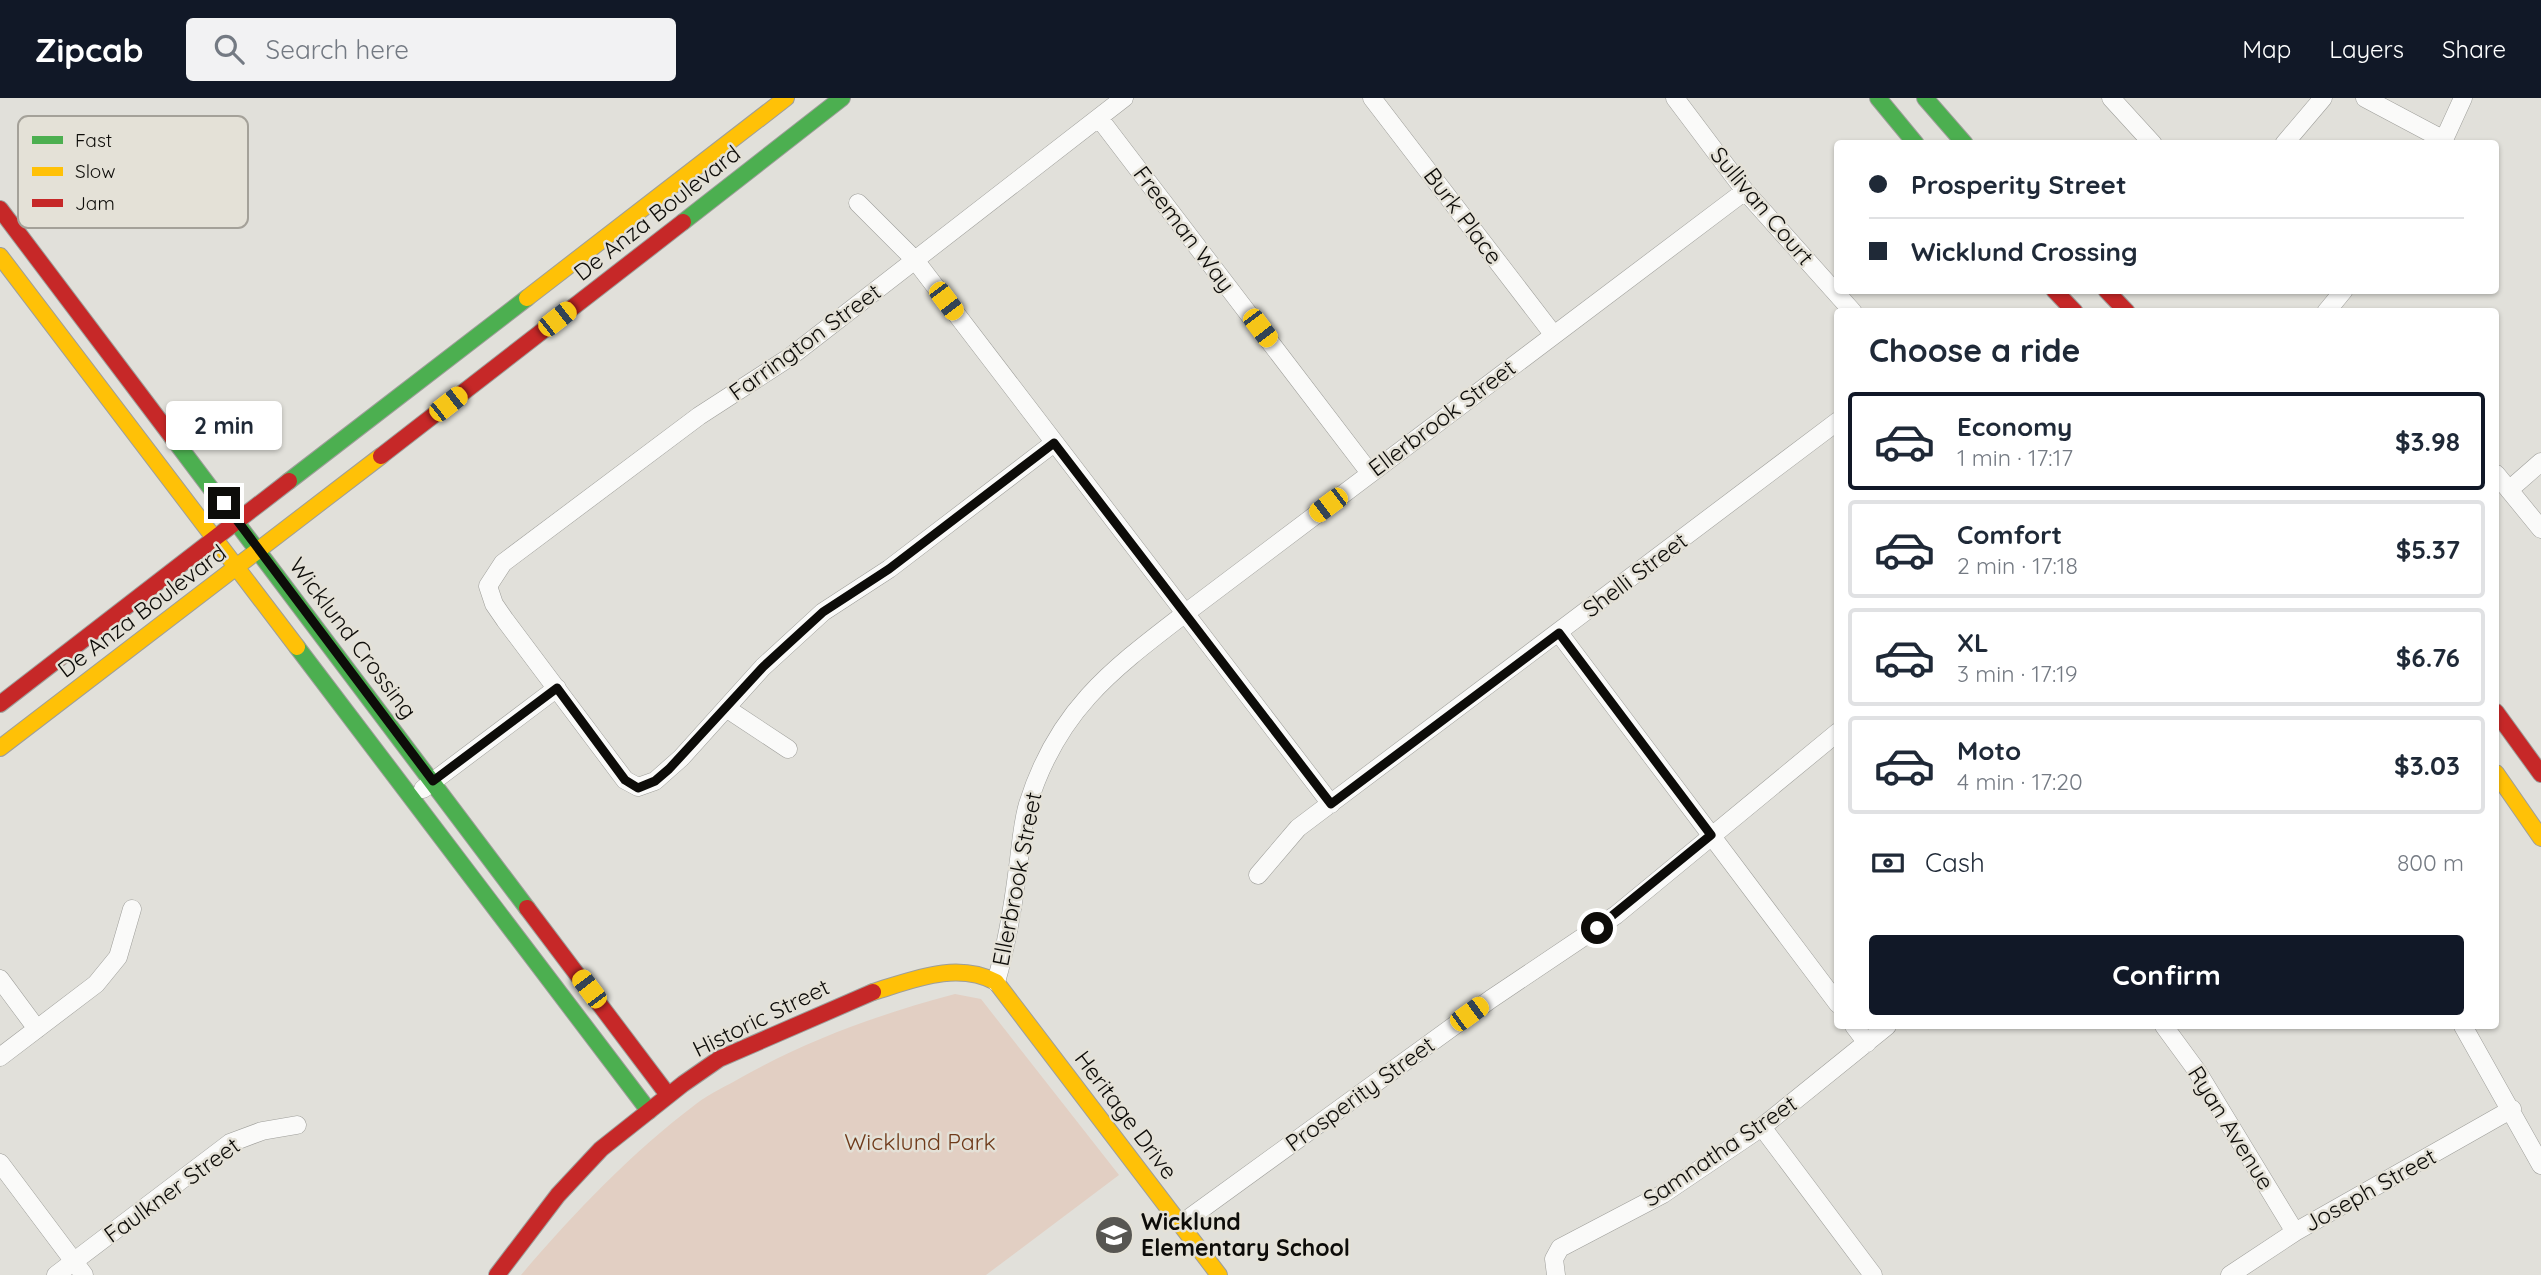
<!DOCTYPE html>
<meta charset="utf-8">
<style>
:root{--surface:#fff;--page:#f2f2f3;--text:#1f2937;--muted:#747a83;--line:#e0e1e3;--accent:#111827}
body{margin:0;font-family:Quicksand,sans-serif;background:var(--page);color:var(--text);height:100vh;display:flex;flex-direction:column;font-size:26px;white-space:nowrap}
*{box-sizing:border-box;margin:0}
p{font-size:23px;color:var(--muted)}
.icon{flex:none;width:38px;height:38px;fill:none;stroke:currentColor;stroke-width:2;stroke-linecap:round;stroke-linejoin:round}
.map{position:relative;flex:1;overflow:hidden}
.panel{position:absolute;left:1834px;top:210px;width:665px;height:721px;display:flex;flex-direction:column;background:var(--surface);border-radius:7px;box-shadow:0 2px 5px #0004}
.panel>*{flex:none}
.top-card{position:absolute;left:1834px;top:42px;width:665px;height:154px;border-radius:7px;box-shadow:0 2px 5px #0004;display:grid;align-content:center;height:154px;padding:0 35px;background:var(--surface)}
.end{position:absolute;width:32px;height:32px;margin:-16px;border:9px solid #0d0c09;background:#fff;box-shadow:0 0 0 4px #fff}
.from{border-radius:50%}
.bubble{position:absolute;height:49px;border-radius:7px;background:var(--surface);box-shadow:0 2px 5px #0004;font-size:23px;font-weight:700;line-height:49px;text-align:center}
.car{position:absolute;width:21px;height:42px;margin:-21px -10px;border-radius:9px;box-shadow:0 0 5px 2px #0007;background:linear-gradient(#f5c518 24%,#345 0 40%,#f5c518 0 76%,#345 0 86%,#f5c518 0)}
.top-card b{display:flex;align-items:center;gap:24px;height:66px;font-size:26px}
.top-card b+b{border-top:2px solid var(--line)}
.top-card i{width:18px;height:18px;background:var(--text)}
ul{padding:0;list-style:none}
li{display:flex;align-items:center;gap:21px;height:98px;margin:0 14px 10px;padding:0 21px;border:4px solid var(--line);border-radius:7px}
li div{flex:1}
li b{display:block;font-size:26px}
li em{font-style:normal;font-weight:700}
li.selected{border-color:var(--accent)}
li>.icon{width:63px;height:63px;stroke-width:1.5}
h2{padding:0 35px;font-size:32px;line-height:84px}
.pay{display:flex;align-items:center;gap:18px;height:77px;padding:0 35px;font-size:26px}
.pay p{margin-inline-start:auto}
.action{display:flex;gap:14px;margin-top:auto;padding:14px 35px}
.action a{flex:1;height:80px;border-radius:7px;background:var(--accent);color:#fff;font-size:28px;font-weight:700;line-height:80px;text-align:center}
header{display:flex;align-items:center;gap:42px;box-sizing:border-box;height:98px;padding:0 35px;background:var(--accent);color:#fff}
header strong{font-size:33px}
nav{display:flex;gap:38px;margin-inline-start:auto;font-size:24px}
.search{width:490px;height:63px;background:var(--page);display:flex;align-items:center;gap:18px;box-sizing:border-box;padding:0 24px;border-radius:7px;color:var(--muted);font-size:26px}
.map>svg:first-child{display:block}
</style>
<header>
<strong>Zipcab</strong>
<div class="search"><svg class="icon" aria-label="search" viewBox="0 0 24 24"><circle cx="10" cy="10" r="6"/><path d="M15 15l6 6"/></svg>Search here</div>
<nav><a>Map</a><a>Layers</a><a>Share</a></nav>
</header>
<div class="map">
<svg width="2541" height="1177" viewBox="0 0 2541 1177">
<rect width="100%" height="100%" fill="#e1e0da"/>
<path fill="#e2cfc3" d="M955 896 981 901 1119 1077 986 1177H521C574 1115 631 1055 696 1006 710 995 727 988 742 979 810 941 880 916 955 896Z"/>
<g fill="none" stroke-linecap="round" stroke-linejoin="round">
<defs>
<path id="street" d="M1372 0 1553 236
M1675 0 1745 93 1853 214
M2111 0 2153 46
M2365 0 2444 42
M1099 20 1370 375
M2284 46 2323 0
M2442 46 2463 0
M858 105 915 162 1331 706
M2326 214 2344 192
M1054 345 889 471 823 514 763 569 681 660 655 683 638 689 625 682 505 522 494 506 488 488 503 465 699 318 790 259 1124 0
M2496 376 2541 431
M2509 392 2541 364
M1559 535 1838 906
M726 610 788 651
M423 691 557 590
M1258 777 1298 730 1838 323
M0 881 37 931
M996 884C1007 846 1013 809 1018 769 1021 749 1022 726 1028 706 1057 613 1110 573 1183 517L1745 93
M1854 928 1867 945
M2164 928 2197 973 2295 1134
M2463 928 2541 1067
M0 959 96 886 118 859 132 811
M1762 1029 1873 1177
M0 1065 84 1177
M1181 1126 1491 901 1616 817 1838 634
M56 1177 230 1045 262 1033 297 1027
M1556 1177 1554 1161 1560 1150 1663 1096 1762 1029 1887 928
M2230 1177 2295 1134 2512 1011"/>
<path id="fast" d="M1878 0 1916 46
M1925 0 1965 46
M683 124 842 0
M172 339 527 810
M289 383 527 200
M297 549 649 1013"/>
<path id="slow" d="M0 158 297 549
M527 200 786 0
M0 650 381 358
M2496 675 2541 740
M873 894C913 882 956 863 996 884L1219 1177"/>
<path id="jam" d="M0 111 172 339
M2054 192 2075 214
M2106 192 2127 214
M381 358 683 124
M0 606 289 383
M2496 614 2541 676
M527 810 668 997
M497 1177 558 1097 601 1051 683 986 719 961 873 894"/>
</defs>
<use href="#street" stroke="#9e9e9a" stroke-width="19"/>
<use href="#fast" stroke="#9e9e9a" stroke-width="18"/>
<use href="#slow" stroke="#9e9e9a" stroke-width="18"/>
<use href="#jam" stroke="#9e9e9a" stroke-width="18"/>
<use href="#street" stroke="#fafaf9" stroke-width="18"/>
<use href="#fast" stroke="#4caf50" stroke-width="16"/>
<use href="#slow" stroke="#ffc107" stroke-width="16"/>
<use href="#jam" stroke="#c62828" stroke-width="16"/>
</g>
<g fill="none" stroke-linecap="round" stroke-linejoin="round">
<path stroke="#0d0c09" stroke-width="9" d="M224 405 433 683 557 590 625 682 638 690 655 683 669 671 763 569 823 514 889 471 1054 345 1331 706 1559 535 1711 737 1597 830"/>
</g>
<defs>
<symbol id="school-disc" viewBox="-11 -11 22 22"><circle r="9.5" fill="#575652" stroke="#e4e1d7"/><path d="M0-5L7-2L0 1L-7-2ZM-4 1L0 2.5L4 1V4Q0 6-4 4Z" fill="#fff"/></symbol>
</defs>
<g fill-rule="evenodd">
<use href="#school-disc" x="1092" y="1115" width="44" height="44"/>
</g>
<g text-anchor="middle" stroke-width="5" stroke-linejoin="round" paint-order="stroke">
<g font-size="23" fill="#0d0c09" stroke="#e4e1d7">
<text transform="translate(1762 108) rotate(50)" y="8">Sullivan Court</text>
<text transform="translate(657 115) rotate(-38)" y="8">De Anza Boulevard</text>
<text transform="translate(1463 118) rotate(53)" y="8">Burk Place</text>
<text transform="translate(1184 131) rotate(53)" y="8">Freeman Way</text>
<text transform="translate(805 244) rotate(-36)" y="8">Farrington Street</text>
<text transform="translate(1442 320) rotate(-37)" y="8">Ellerbrook Street</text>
<text transform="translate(1635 477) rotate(-37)" y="8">Shelli Street</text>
<text transform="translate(142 513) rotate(-37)" y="8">De Anza Boulevard</text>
<text transform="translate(353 540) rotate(53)" y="8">Wicklund Crossing</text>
<text transform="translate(1017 781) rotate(-79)" y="8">Ellerbrook Street</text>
<text transform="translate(761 920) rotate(-26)" y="8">Historic Street</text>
<text transform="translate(1360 996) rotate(-36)" y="8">Prosperity Street</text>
<text transform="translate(1126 1017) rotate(53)" y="8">Heritage Drive</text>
<text transform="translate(2231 1030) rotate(58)" y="8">Ryan Avenue</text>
<text transform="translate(1720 1053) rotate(-34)" y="8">Samnatha Street</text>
<text transform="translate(172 1092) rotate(-36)" y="8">Faulkner Street</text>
<text transform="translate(2370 1092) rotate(-29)" y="8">Joseph Street</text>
</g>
<g font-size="23" fill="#6f3a1a" stroke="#e4e1d7">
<text x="920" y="1052">Wicklund Park</text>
</g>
<g font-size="23" font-weight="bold" fill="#0d0c09" stroke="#e4e1d7" text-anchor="start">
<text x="1141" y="1132">Wicklund<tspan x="1141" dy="26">Elementary School</tspan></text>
</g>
</g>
<rect x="18" y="18" width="230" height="112" rx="10" fill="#e4e1d7" stroke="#a4a199" stroke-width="2"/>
<rect x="32" y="38" width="31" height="8" fill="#4caf50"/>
<rect x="32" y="69" width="31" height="9" fill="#ffc107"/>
<rect x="32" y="101" width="31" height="8" fill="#c62828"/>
<g font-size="19" fill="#0d0c09">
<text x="75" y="49">Fast</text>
<text x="75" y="80">Slow</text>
<text x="75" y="112">Jam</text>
</g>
</svg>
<i class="end from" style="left:1597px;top:830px"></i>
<i class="end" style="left:224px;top:405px"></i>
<div class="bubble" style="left:166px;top:303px;width:116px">2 min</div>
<i class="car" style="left:946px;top:203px;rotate:143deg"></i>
<i class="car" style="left:557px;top:221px;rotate:52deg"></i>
<i class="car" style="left:1260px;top:230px;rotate:143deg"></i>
<i class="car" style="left:448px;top:306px;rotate:52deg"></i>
<i class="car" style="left:1328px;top:407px;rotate:233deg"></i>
<i class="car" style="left:589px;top:891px;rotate:323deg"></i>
<i class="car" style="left:1469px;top:916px;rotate:54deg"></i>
<div class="top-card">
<b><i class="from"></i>Prosperity Street</b>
<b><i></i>Wicklund Crossing</b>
</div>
<section class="panel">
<h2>Choose a ride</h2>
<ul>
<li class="selected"><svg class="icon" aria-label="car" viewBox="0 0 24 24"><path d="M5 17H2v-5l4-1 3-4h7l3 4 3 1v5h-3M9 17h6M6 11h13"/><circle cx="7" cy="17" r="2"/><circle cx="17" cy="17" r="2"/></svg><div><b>Economy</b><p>1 min · 17:17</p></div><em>$3.98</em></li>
<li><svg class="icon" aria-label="car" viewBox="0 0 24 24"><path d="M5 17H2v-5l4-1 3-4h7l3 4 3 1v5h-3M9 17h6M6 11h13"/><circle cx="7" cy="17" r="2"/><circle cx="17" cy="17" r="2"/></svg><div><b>Comfort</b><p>2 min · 17:18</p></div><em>$5.37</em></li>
<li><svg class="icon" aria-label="car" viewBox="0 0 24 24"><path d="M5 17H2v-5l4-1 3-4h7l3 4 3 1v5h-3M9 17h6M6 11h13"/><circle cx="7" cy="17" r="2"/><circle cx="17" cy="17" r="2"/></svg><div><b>XL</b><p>3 min · 17:19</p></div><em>$6.76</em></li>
<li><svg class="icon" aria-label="car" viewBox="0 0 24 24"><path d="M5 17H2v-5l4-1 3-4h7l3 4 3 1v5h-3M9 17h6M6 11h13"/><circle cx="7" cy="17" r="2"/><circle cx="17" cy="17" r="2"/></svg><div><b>Moto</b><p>4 min · 17:20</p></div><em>$3.03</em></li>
</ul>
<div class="pay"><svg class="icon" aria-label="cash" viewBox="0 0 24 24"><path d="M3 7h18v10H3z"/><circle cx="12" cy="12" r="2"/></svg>Cash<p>800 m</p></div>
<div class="action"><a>Confirm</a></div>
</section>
</div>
